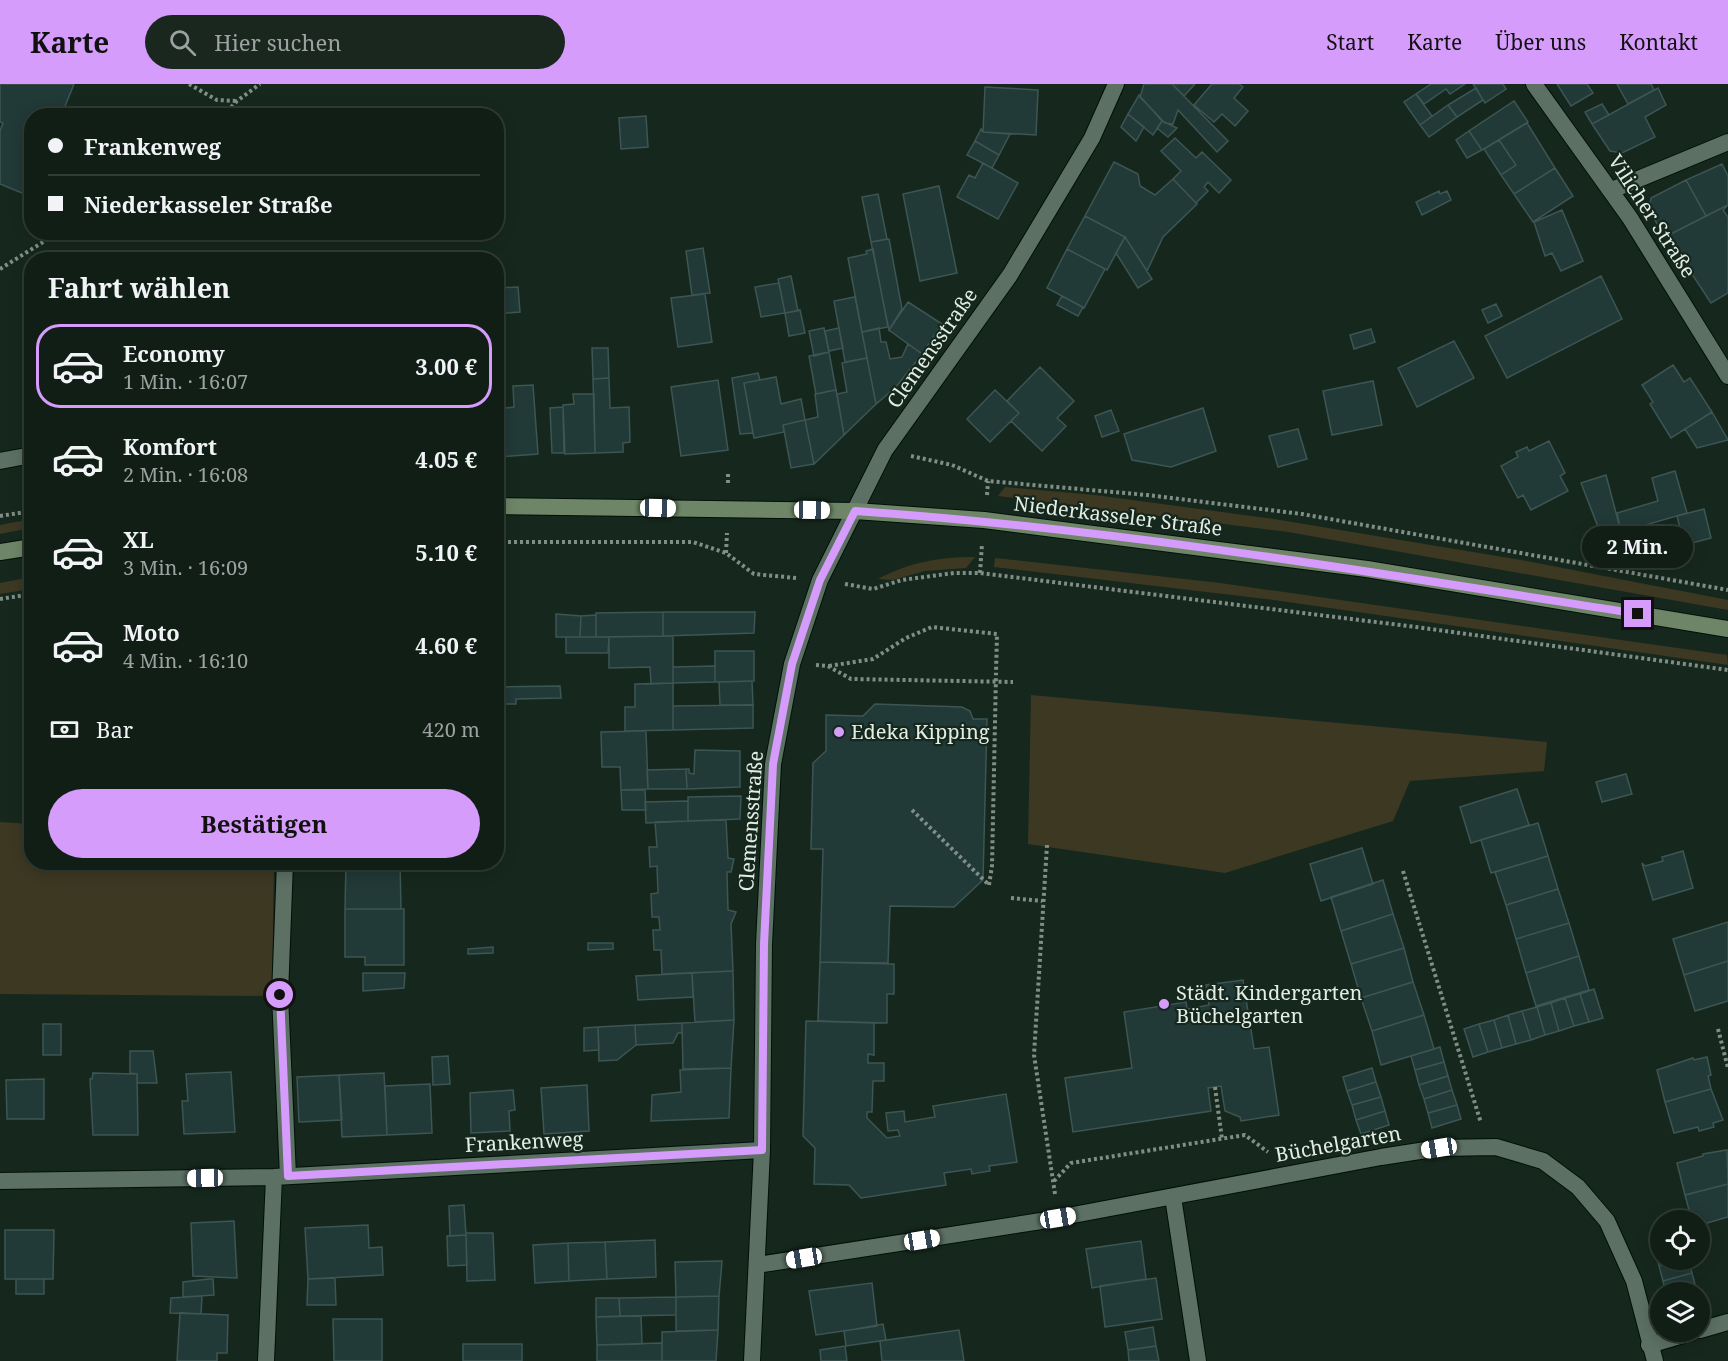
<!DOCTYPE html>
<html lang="de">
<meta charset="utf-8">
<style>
:root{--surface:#101e16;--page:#19271f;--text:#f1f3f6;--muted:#9ca2a1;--line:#303c35;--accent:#d59cfb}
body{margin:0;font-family:"Noto Serif",serif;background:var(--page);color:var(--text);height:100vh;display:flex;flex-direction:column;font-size:22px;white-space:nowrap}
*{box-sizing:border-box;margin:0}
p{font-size:20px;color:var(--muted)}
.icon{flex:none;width:33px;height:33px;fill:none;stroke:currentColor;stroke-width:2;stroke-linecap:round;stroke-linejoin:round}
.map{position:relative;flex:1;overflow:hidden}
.panel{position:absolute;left:24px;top:168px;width:480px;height:618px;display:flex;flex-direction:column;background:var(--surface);border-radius:24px;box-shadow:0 3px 15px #0003,0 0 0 2px var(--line)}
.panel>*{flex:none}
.top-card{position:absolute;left:24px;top:24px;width:480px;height:132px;border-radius:24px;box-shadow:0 3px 15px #0003,0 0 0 2px var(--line);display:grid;align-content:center;height:132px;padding:0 24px;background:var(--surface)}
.fabs{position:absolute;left:1650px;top:1126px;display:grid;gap:12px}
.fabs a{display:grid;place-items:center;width:60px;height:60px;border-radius:50%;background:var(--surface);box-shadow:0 3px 15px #0003,0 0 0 2px var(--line);font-size:30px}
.end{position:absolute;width:27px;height:27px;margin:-14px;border:8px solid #d59cfb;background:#111;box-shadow:0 0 0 3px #111}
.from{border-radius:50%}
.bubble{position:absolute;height:42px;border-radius:21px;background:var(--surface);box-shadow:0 3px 15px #0003,0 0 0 2px var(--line);font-size:20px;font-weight:700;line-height:42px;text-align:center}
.car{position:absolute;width:18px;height:36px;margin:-18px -9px;border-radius:8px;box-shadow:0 0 4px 2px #0007;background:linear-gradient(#fff 24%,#345 0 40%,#fff 0 76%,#345 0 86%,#fff 0)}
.top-card b{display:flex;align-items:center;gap:21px;height:57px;font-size:22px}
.top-card b+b{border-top:2px solid var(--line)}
.top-card i{width:15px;height:15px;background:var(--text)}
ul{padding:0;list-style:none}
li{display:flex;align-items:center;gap:18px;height:84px;margin:0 12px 9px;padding:0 12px;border:3px solid transparent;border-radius:24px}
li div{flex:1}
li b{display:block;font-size:22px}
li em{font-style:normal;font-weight:700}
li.current{border-color:var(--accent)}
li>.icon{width:54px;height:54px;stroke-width:1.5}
h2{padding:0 24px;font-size:27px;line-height:72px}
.pay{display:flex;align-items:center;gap:15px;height:66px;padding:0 24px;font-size:22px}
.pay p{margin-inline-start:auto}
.button{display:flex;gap:12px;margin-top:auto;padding:12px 24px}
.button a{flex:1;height:69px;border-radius:36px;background:var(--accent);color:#111;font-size:24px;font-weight:700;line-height:69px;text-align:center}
header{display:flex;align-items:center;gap:36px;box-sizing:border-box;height:84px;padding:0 30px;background:var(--accent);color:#111}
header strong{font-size:28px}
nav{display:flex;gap:33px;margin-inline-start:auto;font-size:21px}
.search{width:420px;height:54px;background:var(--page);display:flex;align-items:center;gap:15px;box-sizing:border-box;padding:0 21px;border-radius:33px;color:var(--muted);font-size:22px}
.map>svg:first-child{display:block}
</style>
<header>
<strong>Karte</strong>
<div class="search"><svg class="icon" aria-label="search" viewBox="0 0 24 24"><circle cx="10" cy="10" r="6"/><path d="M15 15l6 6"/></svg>Hier suchen</div>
<nav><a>Start</a><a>Karte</a><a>Über uns</a><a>Kontakt</a></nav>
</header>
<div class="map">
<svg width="1728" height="1277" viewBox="0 0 1728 1277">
<rect width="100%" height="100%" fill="#16281d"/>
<path fill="#3d3822" d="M1005 403 1095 411 1274 435 1521 476 1728 516V526L1288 448 998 412Z
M31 435V444L0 450V441Z
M975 473 966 484 925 487 893 496 878 495C910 478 939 473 975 473Z
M995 474 1220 499 1727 571 1728 581 1274 516 994 483Z
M31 493V505L0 510V499Z
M1031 611 1547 658 1544 687 1410 697 1393 737 1225 789 1028 760Z
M0 738 31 740 32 778 274 779 272 912 0 910Z"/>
<path fill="#213937" stroke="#3d5653" stroke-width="1.5" d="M0 0H74L61 32H32L29 112 0 100V47L3 39 0 38Z
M1144 0H1172L1228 57 1217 68 1178 26 1173 40 1165 39 1140 13Z
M1172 0H1195L1184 12Z
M1212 0H1239L1243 3 1234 14 1248 27 1235 42 1222 30 1214 38 1194 21Z
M1431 0H1465L1450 10 1446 5 1424 20 1416 10Z
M1473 0H1503L1506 5 1485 19Z
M1557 0H1587L1593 9 1571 22Z
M1617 0H1651L1654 6 1628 20Z
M985 3 1038 6 1036 51 983 48Z
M1476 4 1483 16 1457 33 1448 21Z
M1658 4 1666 21 1645 33 1655 53 1622 69 1610 67 1592 40Z
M1416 10 1432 32 1420 41 1404 18Z
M1139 11 1162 37 1153 51 1128 30Z
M1514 17 1528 38 1482 66 1469 47Z
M1602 20 1609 31 1592 40 1585 28Z
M1448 21 1457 33 1429 53 1420 41Z
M1128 30 1144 43 1136 57 1121 43Z
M646 32 648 63 621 65 619 34Z
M1162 37 1177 44 1168 53 1157 44Z
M1527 39 1555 84 1514 110 1501 91 1516 81 1499 56Z
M981 45 983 48 1010 50 999 71 975 57Z
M1469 47 1482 66 1467 74 1456 56Z
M1175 54 1196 74 1202 68 1231 96 1219 109 1208 98 1204 103 1208 107 1196 119 1173 95 1181 87 1161 67Z
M1499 56 1516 81 1501 91 1484 65Z
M975 57 999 71 992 84 967 71Z
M1114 78 1138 90 1140 102 1155 111 1173 95 1197 120 1163 153 1147 187 1125 153 1085 132Z
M983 79 1018 99 998 135 957 113 969 91 975 94Z
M1722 80 1728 92V121L1706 132 1686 96Z
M1555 84 1573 112 1533 138 1514 110Z
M1686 96 1706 132 1665 153 1649 126 1651 114Z
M939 102 957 189 920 197 903 110Z
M1439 107 1440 110 1447 107 1451 116 1422 131 1416 118Z
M878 110 887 155 871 158 862 113Z
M1728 121 1723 126 1728 133V209L1711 219 1667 152Z
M1562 126 1583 177 1561 187 1552 169 1545 172 1534 138Z
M1085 132 1125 153 1107 186 1067 165Z
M1125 153 1152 195 1138 204 1116 169Z
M889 155 902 225 889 246 871 158Z
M703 164 710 209 692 211 686 167Z
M873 165 888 243 862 248 848 174 867 170 866 167Z
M1067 165 1105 185 1084 224 1047 204Z
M791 192 798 227 785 229 778 195Z
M1601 192 1622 235 1507 294 1485 252Z
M779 199 785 229 761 233 755 203Z
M518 203 520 228 497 230 496 204Z
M705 210 712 258 678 263 671 214Z
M1062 212 1083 223 1078 232 1057 221Z
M855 213 867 274 845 278 834 217Z
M908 218 942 240 922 270 889 246Z
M1496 220 1502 232 1488 239 1482 226Z
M800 226 805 249 789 252 785 229Z
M824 244 829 268 814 272 809 247Z
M839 244 843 264 829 267 825 247Z
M879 244 881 258H886L890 275 902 273 908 260 922 270 896 303 876 320 862 248Z
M1371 245 1375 258 1354 265 1350 251Z
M1454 257 1474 294 1417 323 1398 284Z
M592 264H608L609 294 593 295Z
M829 268 836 306 816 310 809 272Z
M867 274 876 320 844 351 837 310 847 308 842 279Z
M1673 281 1684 298 1690 294 1712 328 1671 354 1650 320 1653 318 1642 301Z
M1040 283 1074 317 1057 334 1066 342 1042 367 1011 337 1019 329 1007 317Z
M758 289 760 296 744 299 753 349 740 350 732 294Z
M776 293 781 320 801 315 805 336 783 341 784 348 754 354 744 299Z
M609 294 610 324 629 323 630 358 623 359V368L595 369 593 295Z
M718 296 728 366 681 372 671 303Z
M1373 297 1382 341 1332 351 1323 307Z
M533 301 538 370 496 373V325L514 323 513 302Z
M836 306 844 351 814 380 805 336 818 333 815 310Z
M995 306 1019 329 990 358 967 335Z
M573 310H594L595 369 565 370 563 321 574 320Z
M563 323 564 369H552L550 324Z
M1203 324 1216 367 1171 383 1132 376 1124 350Z
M1111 326 1119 347 1102 353 1095 332Z
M1712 328 1728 356 1697 364 1685 345Z
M805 336 814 380 791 384 783 341Z
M1298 345 1307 375 1278 383 1269 352Z
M1549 357 1565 389 1560 392 1568 407 1531 426 1523 411 1518 414 1501 382 1518 373 1516 368 1527 363 1529 367Z
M1675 387 1687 429 1621 448 1617 429 1658 417 1652 394Z
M1606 391 1621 448 1602 453 1581 399Z
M1704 425 1711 454 1684 461 1677 432Z
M663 528H755L754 549 663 552Z
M663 528V552L596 553V529Z
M556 530 581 532 580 553H556Z
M596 531V553H580L581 532Z
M673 552V599L651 600 650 583 609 584V553Z
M566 553H609L608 569H566Z
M715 567H754V597L715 598Z
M715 582V598L673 599V583Z
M752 597 753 621H720L719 598Z
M673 599V646L625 647V623H635V600Z
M560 602 561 614 516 615V620H496V603Z
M875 620 962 623 970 627 973 635H987L983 796 954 823 890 822 888 879 820 878 823 765H811L813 679 826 667V631L863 632Z
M753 621V644L673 646V622Z
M646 647 648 705 621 706 620 683H602L601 648Z
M695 666 740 667V703L687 705 686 685H689V689L694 690Z
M686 685 687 705H648L647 686Z
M1626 690 1632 710 1602 718 1596 698Z
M1517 705 1529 741 1471 759 1460 723Z
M621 706H645L646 726H622Z
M741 712 740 735 688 737V713Z
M688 717V737L646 739 645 718Z
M726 736 728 774 734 775 731 788H727L728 826 736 828 731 840 733 887 662 890 661 866H654L653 846H660L659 833H652L651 810 658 809 657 782 650 783 649 763H657L655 738Z
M1538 739 1548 772 1491 789 1481 756Z
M1362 764 1373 800 1321 817 1310 780Z
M1683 767 1693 804 1653 816 1642 779 1645 782 1663 777 1662 773Z
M1548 772 1558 805 1506 821 1495 788Z
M346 778H400L401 825H345Z
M1383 796 1393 830 1341 847 1331 813Z
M1558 805 1569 839 1516 855 1506 821Z
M345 825H404V881H365V873H345Z
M1393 830 1404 864 1351 880 1341 847Z
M1728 838V877L1684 891 1673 855Z
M1569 839 1579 872 1526 889 1516 855Z
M588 859H613V865L588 866Z
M493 863V869L468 870V865Z
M1404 864 1413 898 1361 914 1351 880Z
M1579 872 1589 906 1536 922 1526 889Z
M1728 877V917L1695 927 1684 891Z
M820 878 894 880V910H887V939L818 937Z
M733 887 734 936 695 938 692 889Z
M363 889H405L404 904 363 907Z
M692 889 693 913 638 916 636 892Z
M1243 896 1254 965 1269 963 1279 1031 1241 1037 1240 1033 1225 1027 1221 1002 1208 1004 1211 1027 1073 1048 1065 994 1132 984 1124 928 1186 918 1187 925 1209 921 1206 901Z
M1413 898 1424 931 1372 947 1361 914Z
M1594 905 1603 934 1589 938 1580 910Z
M1580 910 1589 938 1574 942 1565 914Z
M1565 914 1574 942 1559 947 1551 919Z
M1551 919 1559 947 1545 951 1537 923Z
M1537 923 1545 951 1531 956 1522 927Z
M1522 927 1531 956 1516 960 1508 931Z
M1424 931 1434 965 1381 981 1372 947Z
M1508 931 1516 960 1502 964 1494 936Z
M734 936 731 984 683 985 682 939Z
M1494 936 1502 964 1488 968 1479 940Z
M806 937 874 939V971L868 970V979H884V997H873L872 1028H867V1034L887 1054 900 1052 898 1046 888 1047 886 1029 904 1027 905 1038 935 1033 933 1022 1006 1010 1017 1078 989 1082 990 1087 972 1090 971 1085 944 1089 946 1101 861 1114 849 1101 814 1100 815 1064 803 1052Z
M682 939V949H678L673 959 636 961 635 941Z
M43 940H61V971H43Z
M1479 940 1488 968 1473 973 1464 945Z
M635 941 636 961 617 976 599 977 598 943Z
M598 943 599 966 584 967V944Z
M1440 963 1444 978 1415 986 1411 972Z
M130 967H153L157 999H137V990L130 989Z
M448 972 450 1000 433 1001 432 973Z
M1707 973 1711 991 1708 992 1711 1005 1665 1018 1657 986 1693 974 1694 976Z
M1444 978 1448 992 1419 1001 1415 986Z
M731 984 729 1034 651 1037 652 1011 681 1008 680 986Z
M1372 984 1376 998 1347 1007 1343 993Z
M231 988 235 1048 184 1050 182 1017H188L186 990Z
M93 989 137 990 138 1051H93L90 995H92Z
M384 989 387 1051 342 1053 339 991Z
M339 991 342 1036 299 1038 297 993Z
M1448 992 1452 1006 1424 1015 1419 1001Z
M44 995V1035H7L6 996Z
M1376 998 1381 1013 1352 1021 1347 1007Z
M430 1000 432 1049 387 1051 385 1002Z
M587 1001 589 1047 544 1050 541 1004Z
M1711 1005 1723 1036 1713 1039 1714 1043 1699 1047 1698 1043 1674 1049 1665 1018Z
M513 1006 515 1026 509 1027 510 1047 471 1049 470 1009Z
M1452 1006 1457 1021 1428 1029 1424 1015Z
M1381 1013 1385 1027 1356 1036 1352 1021Z
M1457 1021 1461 1035 1432 1044 1428 1029Z
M1385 1027 1389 1041 1361 1050 1356 1036Z
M1727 1066 1728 1100 1685 1111 1677 1079 1703 1072V1070Z
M1728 1100V1133L1700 1141V1137H1692L1685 1111Z
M464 1121 466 1151 450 1152 449 1122Z
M234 1137 237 1194 193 1192 191 1139Z
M368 1141 369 1164 382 1163 383 1191 308 1195 305 1144Z
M5 1146H54L53 1195H5Z
M466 1149H493L495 1196 467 1197Z
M466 1151 467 1181 448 1182 447 1152Z
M655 1156 656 1193 607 1195 605 1158Z
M1141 1157 1146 1195 1092 1204 1086 1165Z
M605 1158 607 1195 569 1197 568 1159Z
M568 1159 569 1197 535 1199 533 1161Z
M1660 1167V1176H1684L1659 1182 1655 1168Z
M1688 1176 1692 1189 1663 1197 1659 1182Z
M722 1177 719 1212 676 1213 675 1178Z
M1692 1189 1696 1204 1666 1209 1663 1197Z
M335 1194 336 1221H307L308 1195Z
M1156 1194 1162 1235 1105 1243 1100 1202Z
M16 1195H44V1210H16Z
M209 1195H213L214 1211 183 1213V1198Z
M872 1199 877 1242 816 1251 809 1207Z
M1696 1204 1697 1209H1676Z
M202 1212 201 1230 170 1229 171 1214Z
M719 1212 718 1246 676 1247V1213Z
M676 1213V1231L620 1232 619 1214Z
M596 1214H619L620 1232 596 1233Z
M180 1229 228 1231 227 1269H217V1277H177Z
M641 1232 642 1260 597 1261 596 1233Z
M333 1235H382V1277H334Z
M883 1240 886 1256 846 1262 844 1247Z
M1153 1243 1156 1262 1128 1266 1125 1248Z
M718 1246 716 1277H662V1248Z
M959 1246 964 1277H882L880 1257Z
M662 1259V1277H597V1261Z
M463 1260H522V1277H463Z
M845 1262 847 1277H821L820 1266Z
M1156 1262 1159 1277H1129L1128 1266Z"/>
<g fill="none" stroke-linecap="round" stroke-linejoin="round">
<defs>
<path id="service" d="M285 778 280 911 288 1092
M1173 1113 1198 1277
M1700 1246 1728 1238
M1649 1261 1693 1248"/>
<path id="minor" d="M1534 0 1630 134 1728 292
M1612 106 1728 58
M0 377 32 371
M0 1097 274 1093 762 1066
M757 1181 1041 1137 1381 1073 1439 1064 1496 1063 1543 1077 1578 1103 1607 1137 1634 1197 1655 1277
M266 1277 274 1093
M752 1277 762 1066 764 860 773 680 792 580 820 496 885 366 1010 191 1092 54 1116 0"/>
<path id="secondary" d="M496 422 855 427 984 436 1367 485 1728 545
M0 468 32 463"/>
</defs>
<use href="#service" stroke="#021008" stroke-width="18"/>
<use href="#minor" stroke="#021008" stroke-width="18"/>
<use href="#secondary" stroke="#021008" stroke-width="18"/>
<path stroke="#808e86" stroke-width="4" stroke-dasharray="3 3" stroke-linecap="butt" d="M189 0 217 16 237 17
M223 32 237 17 260 0
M0 185 59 148
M911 372 952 381 988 397 1147 411 1302 430 1728 506
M728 399V388
M987 411 988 397
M0 432 32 427
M496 458H693L726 469 754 490 796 494
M726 469 727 449
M980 489 982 460
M845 500 873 505 902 496 954 489H980L1416 543 1728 586
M0 515 32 510
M816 581 828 582 851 595 1013 598
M829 582 873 575 906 554 932 543 997 550 996 590
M912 726 989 801
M1047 761 1034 971 1055 1110
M1403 787 1481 1039
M1011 814 1042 817
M1718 945 1728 984
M1215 1003 1222 1055
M1054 1097 1071 1079 1245 1051 1268 1068"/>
<use href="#service" stroke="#5c7064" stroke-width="16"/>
<use href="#minor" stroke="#5c7064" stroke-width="16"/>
<use href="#secondary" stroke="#6e8667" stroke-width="16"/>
<path stroke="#808e86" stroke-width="4" stroke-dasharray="3 3" stroke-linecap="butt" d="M989 801 992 782 996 590"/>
</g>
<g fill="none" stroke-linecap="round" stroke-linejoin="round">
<path stroke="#d59cfb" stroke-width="8" d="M280 911 288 1092 762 1066 764 860 773 680 792 580 820 496 855 427C1118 445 1378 489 1638 530"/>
</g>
<g fill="#d59cfb" stroke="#16281d" stroke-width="2">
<circle cx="839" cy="648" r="6"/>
<circle cx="1164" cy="920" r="6"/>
</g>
<g text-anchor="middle" stroke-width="4.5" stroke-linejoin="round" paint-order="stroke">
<g font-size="20" fill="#e2ede6" stroke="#16281d">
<text transform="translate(1652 132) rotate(57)" y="7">Vilicher Straße</text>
<text transform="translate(932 264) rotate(-55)" y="7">Clemensstraße</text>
<text transform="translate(1118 432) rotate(7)" y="7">Niederkasseler Straße</text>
<text transform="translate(751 737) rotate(-86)" y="7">Clemensstraße</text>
<text transform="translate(524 1058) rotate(-3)" y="7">Frankenweg</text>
<text transform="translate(1338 1060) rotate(-10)" y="7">Büchelgarten</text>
</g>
<g font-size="20" fill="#e2ede6" stroke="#16281d" text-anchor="start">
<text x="851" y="655">Edeka Kipping</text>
<text x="1176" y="916">Städt. Kindergarten<tspan x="1176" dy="23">Büchelgarten</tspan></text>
</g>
</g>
</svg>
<div class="fabs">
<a><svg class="icon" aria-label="locate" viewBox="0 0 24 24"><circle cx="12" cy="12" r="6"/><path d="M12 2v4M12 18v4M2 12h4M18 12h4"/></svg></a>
<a><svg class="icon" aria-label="layers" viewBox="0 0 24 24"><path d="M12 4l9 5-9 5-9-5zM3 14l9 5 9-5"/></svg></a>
</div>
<i class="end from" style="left:280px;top:911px"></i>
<i class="end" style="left:1638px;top:530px"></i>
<div class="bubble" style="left:1582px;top:442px;width:111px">2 Min.</div>
<i class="car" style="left:658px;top:424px;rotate:91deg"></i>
<i class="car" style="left:812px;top:426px;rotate:91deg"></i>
<i class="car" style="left:1439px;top:1064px;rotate:261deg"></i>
<i class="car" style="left:205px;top:1094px;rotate:269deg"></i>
<i class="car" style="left:1058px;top:1134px;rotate:80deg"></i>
<i class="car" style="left:922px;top:1156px;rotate:81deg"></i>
<i class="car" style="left:804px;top:1174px;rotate:261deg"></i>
<div class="top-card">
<b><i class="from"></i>Frankenweg</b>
<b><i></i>Niederkasseler Straße</b>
</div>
<section class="panel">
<h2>Fahrt wählen</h2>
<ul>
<li class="current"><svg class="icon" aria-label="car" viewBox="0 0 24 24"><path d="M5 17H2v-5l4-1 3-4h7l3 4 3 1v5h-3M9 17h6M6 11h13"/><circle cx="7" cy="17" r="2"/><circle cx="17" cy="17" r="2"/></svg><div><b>Economy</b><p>1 Min. · 16:07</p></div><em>3.00 €</em></li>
<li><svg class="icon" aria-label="car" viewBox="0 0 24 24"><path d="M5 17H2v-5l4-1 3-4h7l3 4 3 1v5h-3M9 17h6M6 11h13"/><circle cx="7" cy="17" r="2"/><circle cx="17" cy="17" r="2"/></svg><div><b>Komfort</b><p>2 Min. · 16:08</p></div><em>4.05 €</em></li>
<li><svg class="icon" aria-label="car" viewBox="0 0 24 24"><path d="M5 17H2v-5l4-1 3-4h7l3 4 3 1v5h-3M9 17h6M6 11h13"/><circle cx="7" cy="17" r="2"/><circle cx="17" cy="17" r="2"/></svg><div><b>XL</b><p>3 Min. · 16:09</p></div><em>5.10 €</em></li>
<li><svg class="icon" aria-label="car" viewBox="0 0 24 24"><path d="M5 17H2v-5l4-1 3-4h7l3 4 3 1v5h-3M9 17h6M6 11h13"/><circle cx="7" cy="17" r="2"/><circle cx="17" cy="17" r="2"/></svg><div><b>Moto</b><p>4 Min. · 16:10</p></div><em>4.60 €</em></li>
</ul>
<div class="pay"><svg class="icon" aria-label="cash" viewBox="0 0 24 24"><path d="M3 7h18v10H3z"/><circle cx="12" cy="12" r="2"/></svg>Bar<p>420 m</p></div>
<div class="button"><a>Bestätigen</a></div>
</section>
</div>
